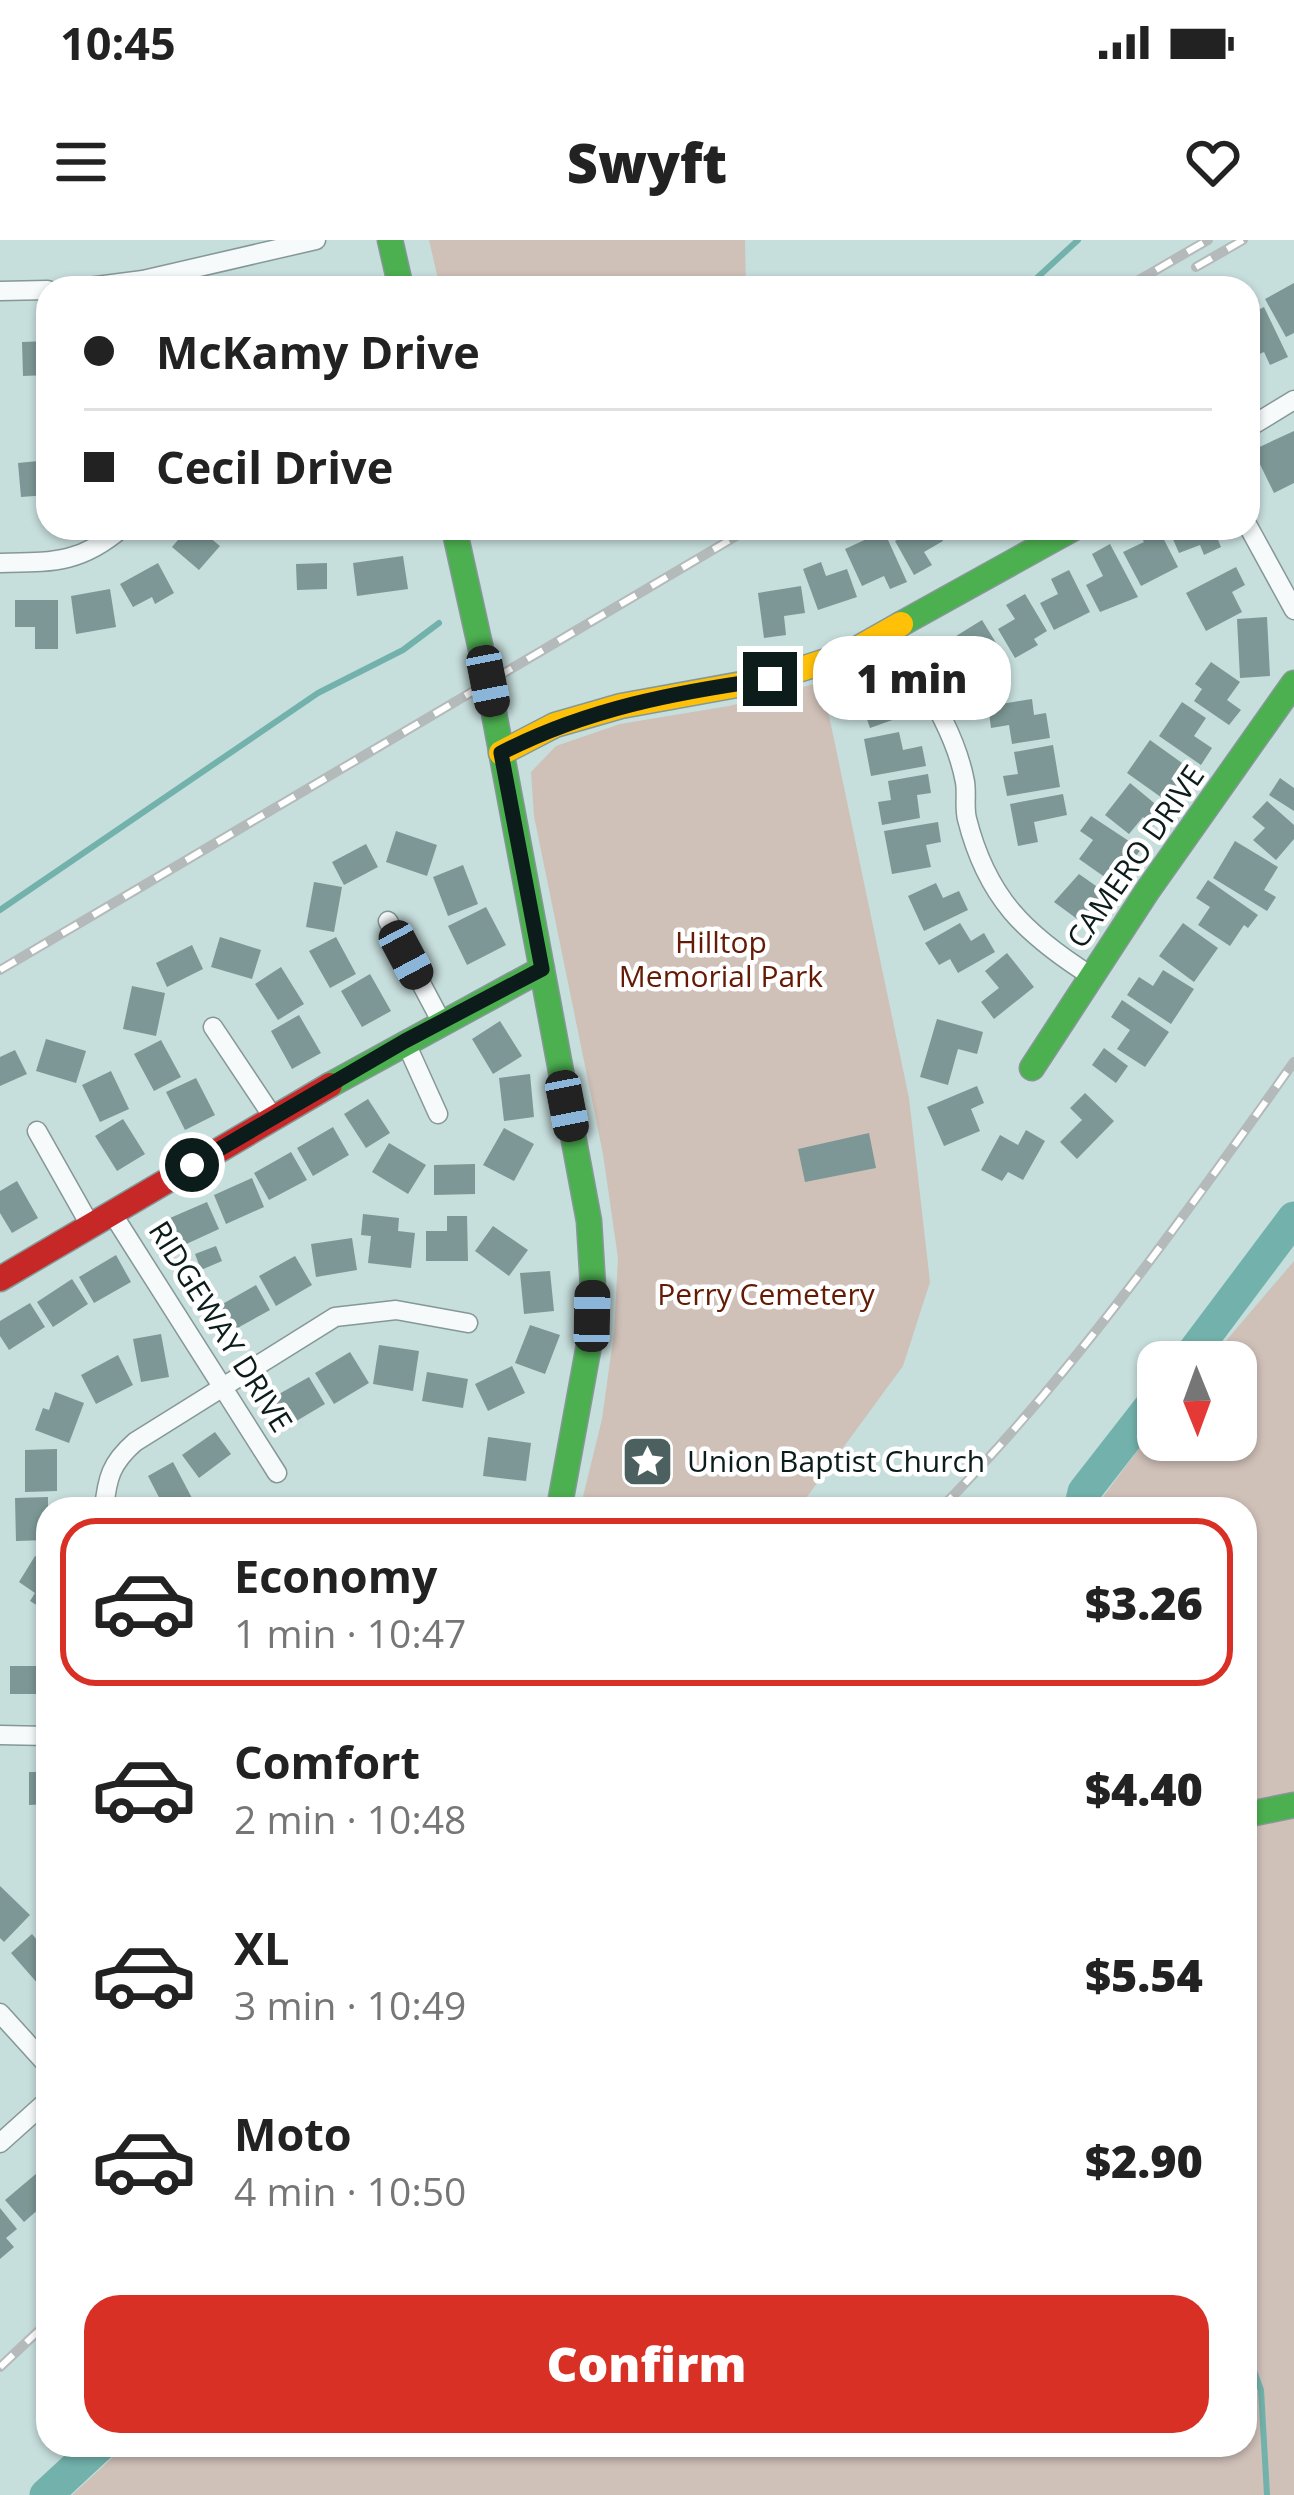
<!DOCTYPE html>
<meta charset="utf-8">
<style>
:root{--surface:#fff;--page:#f2f2f2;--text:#222;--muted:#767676;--line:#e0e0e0;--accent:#d93025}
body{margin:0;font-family:"Open Sans",sans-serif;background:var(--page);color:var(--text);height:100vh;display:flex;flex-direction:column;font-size:45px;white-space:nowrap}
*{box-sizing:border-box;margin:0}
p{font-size:39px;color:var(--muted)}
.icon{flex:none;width:66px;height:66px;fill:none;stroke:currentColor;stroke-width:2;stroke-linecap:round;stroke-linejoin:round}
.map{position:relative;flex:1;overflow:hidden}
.side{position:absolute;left:36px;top:1257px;width:1221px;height:960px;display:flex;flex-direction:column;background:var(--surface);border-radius:36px;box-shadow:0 3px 9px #0004}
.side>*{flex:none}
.top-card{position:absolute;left:36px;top:36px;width:1224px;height:264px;border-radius:36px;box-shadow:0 3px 9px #0004;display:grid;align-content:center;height:264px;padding:0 48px;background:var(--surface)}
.needle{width:78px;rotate:179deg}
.tools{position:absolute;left:1137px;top:1101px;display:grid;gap:24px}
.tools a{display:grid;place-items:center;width:120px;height:120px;border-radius:24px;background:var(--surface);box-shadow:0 3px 9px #0004;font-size:60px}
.end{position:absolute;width:54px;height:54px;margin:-27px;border:15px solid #0b1c1b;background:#fff;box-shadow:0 0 0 6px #fff}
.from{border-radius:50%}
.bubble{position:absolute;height:84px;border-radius:36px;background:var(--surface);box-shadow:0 3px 9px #0004;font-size:39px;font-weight:800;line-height:84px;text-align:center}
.car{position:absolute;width:36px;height:72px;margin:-36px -18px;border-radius:15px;box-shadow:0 0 9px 3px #0007;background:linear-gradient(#222 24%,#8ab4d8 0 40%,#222 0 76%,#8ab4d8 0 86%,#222 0)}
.top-card b{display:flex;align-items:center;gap:42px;height:114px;font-size:45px}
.top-card b+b{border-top:3px solid var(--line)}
.top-card i{width:30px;height:30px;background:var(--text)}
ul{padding:21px 0 0;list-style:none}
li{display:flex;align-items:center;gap:36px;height:168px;margin:0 24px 18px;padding:0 24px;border:6px solid transparent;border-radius:36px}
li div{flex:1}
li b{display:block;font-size:45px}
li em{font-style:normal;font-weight:800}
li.on{border-color:var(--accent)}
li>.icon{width:108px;height:108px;stroke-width:1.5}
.action{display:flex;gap:24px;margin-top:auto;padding:24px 48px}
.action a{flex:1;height:138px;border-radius:36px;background:var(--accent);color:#fff;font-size:48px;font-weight:800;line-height:138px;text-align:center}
.status{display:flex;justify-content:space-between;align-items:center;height:84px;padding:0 60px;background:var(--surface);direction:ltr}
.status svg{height:33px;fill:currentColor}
header{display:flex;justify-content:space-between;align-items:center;height:156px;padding:0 48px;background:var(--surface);font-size:54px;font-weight:800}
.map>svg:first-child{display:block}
</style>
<div class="status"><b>10:45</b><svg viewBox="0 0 49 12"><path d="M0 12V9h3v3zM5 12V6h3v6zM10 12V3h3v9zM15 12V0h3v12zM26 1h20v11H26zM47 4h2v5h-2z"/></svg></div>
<header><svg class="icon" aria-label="menu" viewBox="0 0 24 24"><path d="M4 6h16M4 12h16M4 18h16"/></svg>Swyft<svg class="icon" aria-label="heart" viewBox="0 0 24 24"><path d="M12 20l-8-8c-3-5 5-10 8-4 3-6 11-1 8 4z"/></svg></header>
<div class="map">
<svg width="1294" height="2255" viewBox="0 0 1294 2255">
<rect width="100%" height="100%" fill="#c6dedc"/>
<path fill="#cfc0b8" d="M429 0H745L746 48H440Z
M822 442 909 858 930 1042 903 1126 798 1269H580L602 1179 614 1093 618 1018 603 914 534 576 531 532 556 506 620 484 729 466Z
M1294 1021V2255H72L126 2205H1245V1269H1094L1158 1183V1200H1236V1122H1208Z"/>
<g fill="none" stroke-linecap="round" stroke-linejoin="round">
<path stroke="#73b2ac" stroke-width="6" d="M1026 48 1078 0
M0 670 318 453 403 410 439 383
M1245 2106 1261 2150 1267 2255"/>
<path stroke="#73b2ac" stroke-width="33" d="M1186 1122 1294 978
M1080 1269 1084 1252 1158 1157
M46 2255 100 2205"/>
</g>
<path fill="#7c9795" d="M1294 43V93L1286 97 1265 59Z
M1264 67 1288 117 1270 125 1264 112 1248 119V75Z
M48 101V135L23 136 22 102Z
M1294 191V243L1274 253 1253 210Z
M48 220V255L21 257 18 223Z
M188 288H198L220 306 199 330 172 307Z
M911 288H936L943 301 924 312 932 325 914 335 895 301 913 292Z
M1136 288H1158L1178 327 1141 346 1123 312 1144 302Z
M1168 288H1213L1221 307 1204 315 1200 305 1179 313Z
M884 291 907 342 890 349 884 336 862 346 845 309Z
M1110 304 1138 357 1100 372 1086 345 1103 336 1092 314Z
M403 316 408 349 357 356 353 323Z
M821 322 826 336 847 329 857 357 818 370 803 329Z
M158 323 174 353 155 364 152 357 133 367 120 344Z
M327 323V349L297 350 296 324Z
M1236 327 1245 345 1232 352 1242 372 1206 391 1186 353Z
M1069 330 1090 372 1054 390 1040 363 1058 354 1051 339Z
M801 346 805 373 784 376 786 395 764 398 758 353Z
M110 349 116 387 76 394 71 356Z
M1025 354 1047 391 1034 399 1038 405 1015 418 998 389 1015 379 1006 365Z
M15 360H58V409H35V387H15Z
M1267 377 1270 436 1240 438 1237 379Z
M982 380 998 406 964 426 948 401Z
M1211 422 1240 442 1227 460 1241 470 1229 485 1194 461 1202 449 1195 444Z
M882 434 898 478 870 488 862 465 847 470 840 449Z
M1032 459 1034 475 1046 473 1050 498 1012 504 1009 485 991 488 988 466Z
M1182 462 1206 478 1194 496 1212 508 1201 525 1159 496Z
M899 492 903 510 922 506 926 526 871 536 864 499Z
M1150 500 1182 523 1171 539 1184 548 1172 565 1127 533Z
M1053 505 1060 547 1007 556 1003 536 1018 534 1014 512Z
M928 534 931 553 917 555 920 578 882 585 878 562 891 560 888 541Z
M1280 538 1294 548V571L1269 555Z
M1130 543 1165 572 1154 586 1143 577 1129 594 1105 575Z
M1063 554 1067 575 1034 582 1038 602 1018 606 1010 564Z
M1267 561 1294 585V599L1276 620 1253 600 1265 588 1252 577Z
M1091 576 1141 609 1116 645 1079 619 1093 600 1080 591Z
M938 582 941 602 926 605 931 627 892 634 884 591Z
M396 591 437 605 427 636 386 622Z
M1235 601 1278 627 1264 650 1276 657 1267 671 1213 638Z
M366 604 378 627 344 645 332 622Z
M463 625 478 664 448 676 433 637Z
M1079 634 1106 653 1084 684 1054 662Z
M1208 640 1258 675 1248 688 1244 685 1230 706 1198 685 1210 667 1196 658Z
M314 642 342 647 334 692 306 687Z
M936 643 943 658 959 651 968 670 924 691 908 656Z
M486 667 506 705 467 725 448 686Z
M960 683 971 701 984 693 995 712 958 733 950 719 939 725 925 703Z
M1183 683 1218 708 1194 742 1159 716Z
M220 697 261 710 252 739 211 727Z
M336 697 356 734 330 748 309 711Z
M192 705 203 729 167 747 156 723Z
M1007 713 1034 747 994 779 981 762 999 748 985 731Z
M281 727 304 764 278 780 255 744Z
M1163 730 1194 749 1171 784 1127 755 1139 737 1153 746Z
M370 734 391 771 362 787 341 751Z
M132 746 165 753 156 796 123 789Z
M1122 760 1169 792 1145 827 1117 809 1130 790 1111 777Z
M299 775 321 813 292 829 271 791Z
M937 779 983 792 977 814 958 809 948 845 920 837Z
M500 781 522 816 493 834 472 799Z
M46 799 86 811 76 843 36 831Z
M161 800 181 837 154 851 134 814Z
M1104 808 1128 826 1116 843 1092 825Z
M15 810 27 834 0 846V817Z
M111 831 129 869 100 882 82 845Z
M530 834 534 877 504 881 499 838Z
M196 838 215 875 185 890 166 852Z
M977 846 984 863 971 869 980 891 944 906 927 867Z
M1085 853 1114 881 1077 919 1060 902 1082 880 1070 868Z
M368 859 390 893 366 908 344 874Z
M123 879 145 914 117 931 95 896Z
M333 887 349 915 313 936 297 908Z
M504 888 534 904 514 941 483 925Z
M1026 890 1045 901 1023 940 1008 932 1002 941 981 930 1000 895 1018 905Z
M869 893 876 928 805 942 798 909Z
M389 903 426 925 408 954 372 932Z
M291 912 307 940 269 960 254 933Z
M475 924V954L434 955V925Z
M252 938 264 967 226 984 214 955Z
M17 941 38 978 12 993 0 973V951Z
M207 962 219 989 182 1006 170 978Z
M363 974 399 978 398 991 415 993 411 1028 368 1023 371 996 361 995Z
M447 976H467L468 1021H426V991H447Z
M493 986 528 1010 509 1036 475 1011Z
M352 998 357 1030 316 1037 311 1004Z
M216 1006 222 1021 201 1030 195 1014Z
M116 1015 131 1042 94 1063 79 1037Z
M295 1016 312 1045 276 1066 259 1036Z
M550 1031 554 1071 524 1074 520 1033Z
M72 1039 88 1064 53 1087 37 1062Z
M256 1045 270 1070 232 1091 219 1066Z
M30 1063 45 1087 9 1110 0 1096V1081Z
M530 1085 560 1095 545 1134 515 1123Z
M161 1094 169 1137 141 1142 133 1099Z
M379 1105 419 1111 413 1151 373 1144Z
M350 1112 369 1143 334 1164 315 1133Z
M118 1115 133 1145 96 1164 81 1135Z
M512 1126 525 1153 488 1171 475 1144Z
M427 1132 468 1139 463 1168 422 1161Z
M309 1137 325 1164 288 1186 272 1158Z
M55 1152 84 1163 69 1203 35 1190 43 1168 49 1170Z
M215 1192 231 1214 199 1238 182 1215Z
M488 1197 531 1203 526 1241 483 1236Z
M57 1209V1251L25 1252V1210Z
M173 1222 193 1260 177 1269H165L148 1236Z
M48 1257V1300L16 1301 15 1258Z
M35 1316 48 1324V1372L30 1361 35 1353 19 1342Z
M10 1426H48V1454H10Z
M29 1532H48V1564L29 1565Z
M0 1646 30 1675 4 1702 0 1698Z
M32 1694 42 1706 48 1701V1737L39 1745 11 1713Z
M37 1933 48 1946V1961L24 1982 5 1960Z
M0 1968 17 1989 6 1998 14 2007 0 2019Z"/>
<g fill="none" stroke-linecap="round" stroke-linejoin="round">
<defs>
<path id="street" d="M81 48 143 40 316 0
M0 51 48 50
M1248 188 1294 160
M1248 286 1294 370
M0 323C52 322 80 324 122 288
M891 390C918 437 955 487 965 542 967 554 964 567 967 579 987 658 1025 694 1091 736
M388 681 441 781
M213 787 273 877
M405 801 438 874
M37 891 90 985
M112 973 277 1233
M104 1269C107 1238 111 1223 135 1202L335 1077 396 1070 468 1083
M0 1495 48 1496
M0 1773 48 1826
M0 1903 48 1860"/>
<path id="fast" d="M390 0 401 48
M454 288 488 441 589 981 593 1047 589 1105 559 1269
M901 384 1074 288
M1032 828 1148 650 1294 443
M330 845 542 729
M1245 1575 1294 1565"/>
<path id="slow" d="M501 513 555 485 621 466 770 439 848 414 901 384"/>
<path id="jam" d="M0 1039 330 845"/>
</defs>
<use href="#street" stroke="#859896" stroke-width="21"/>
<use href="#fast" stroke="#859896" stroke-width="27"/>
<use href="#slow" stroke="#859896" stroke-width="27"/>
<use href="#jam" stroke="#859896" stroke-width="27"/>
<use href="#street" stroke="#f6fafa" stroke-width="18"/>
<use href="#fast" stroke="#4caf50" stroke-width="24"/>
<use href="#slow" stroke="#ffc107" stroke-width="24"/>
<use href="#jam" stroke="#c62828" stroke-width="24"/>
<defs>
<path id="rail" d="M1196 27 1243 0
M1125 48 1208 0
M0 730 750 288
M940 1269C1071 1137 1186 973 1294 822
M0 2127 48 2082"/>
</defs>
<use href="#rail" stroke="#b3bab9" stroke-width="10"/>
<use href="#rail" stroke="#fff" stroke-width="6" stroke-dasharray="18" stroke-linecap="butt"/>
</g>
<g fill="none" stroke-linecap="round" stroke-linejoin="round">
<path stroke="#0b1c1b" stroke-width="15" d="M192 925 405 801 542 729 501 513C586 469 676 452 770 439"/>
</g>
<defs>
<symbol id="sight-square" viewBox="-11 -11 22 22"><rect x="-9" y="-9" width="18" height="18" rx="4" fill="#4c605f" stroke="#fff"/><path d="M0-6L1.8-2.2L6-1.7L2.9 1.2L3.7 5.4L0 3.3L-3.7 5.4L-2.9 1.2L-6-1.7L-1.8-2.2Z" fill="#fff"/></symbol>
</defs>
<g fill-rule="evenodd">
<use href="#sight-square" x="618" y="1192" width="59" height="59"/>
</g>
<g text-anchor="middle" stroke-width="9" stroke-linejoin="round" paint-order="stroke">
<g font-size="30" fill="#0b1c1b" stroke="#fff">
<text transform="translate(1136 617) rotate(-55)" y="10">CAMERO DRIVE</text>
<text transform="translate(220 1087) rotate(58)" y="10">RIDGEWAY DRIVE</text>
</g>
<g font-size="30" fill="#641a05" stroke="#fff">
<text x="721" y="713">Hilltop<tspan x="721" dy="34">Memorial Park</tspan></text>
<text x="766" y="1065">Perry Cemetery</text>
</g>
<g font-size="30" fill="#0b1c1b" stroke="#fff" text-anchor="start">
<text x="687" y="1232">Union Baptist Church</text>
</g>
</g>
</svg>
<div class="tools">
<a><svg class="needle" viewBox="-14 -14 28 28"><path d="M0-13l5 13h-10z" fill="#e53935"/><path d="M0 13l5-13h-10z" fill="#767676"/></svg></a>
</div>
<i class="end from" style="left:192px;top:925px"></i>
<i class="end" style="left:770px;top:439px"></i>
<div class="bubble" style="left:813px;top:396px;width:198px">1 min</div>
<i class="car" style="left:488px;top:441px;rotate:169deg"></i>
<i class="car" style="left:406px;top:715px;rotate:152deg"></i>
<i class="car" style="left:567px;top:866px;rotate:169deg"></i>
<i class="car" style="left:592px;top:1076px;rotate:1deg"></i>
<div class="top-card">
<b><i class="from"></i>McKamy Drive</b>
<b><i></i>Cecil Drive</b>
</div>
<section class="side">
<ul>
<li class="on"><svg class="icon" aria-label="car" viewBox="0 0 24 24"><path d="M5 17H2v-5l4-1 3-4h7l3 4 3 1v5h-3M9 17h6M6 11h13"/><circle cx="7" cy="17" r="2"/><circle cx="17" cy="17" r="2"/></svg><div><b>Economy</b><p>1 min · 10:47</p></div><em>$3.26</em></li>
<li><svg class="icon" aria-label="car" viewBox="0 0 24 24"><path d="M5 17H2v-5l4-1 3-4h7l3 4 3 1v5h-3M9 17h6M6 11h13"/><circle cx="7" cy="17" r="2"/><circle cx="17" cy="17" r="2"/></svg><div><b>Comfort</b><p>2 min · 10:48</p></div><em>$4.40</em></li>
<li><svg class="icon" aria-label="car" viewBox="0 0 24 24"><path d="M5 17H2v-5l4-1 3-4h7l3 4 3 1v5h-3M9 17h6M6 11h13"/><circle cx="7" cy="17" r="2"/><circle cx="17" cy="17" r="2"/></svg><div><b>XL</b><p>3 min · 10:49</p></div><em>$5.54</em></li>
<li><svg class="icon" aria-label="car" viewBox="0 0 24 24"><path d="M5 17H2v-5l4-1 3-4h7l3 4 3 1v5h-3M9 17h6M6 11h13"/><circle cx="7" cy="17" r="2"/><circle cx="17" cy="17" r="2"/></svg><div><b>Moto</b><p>4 min · 10:50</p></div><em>$2.90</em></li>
</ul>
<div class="action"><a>Confirm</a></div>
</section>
</div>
